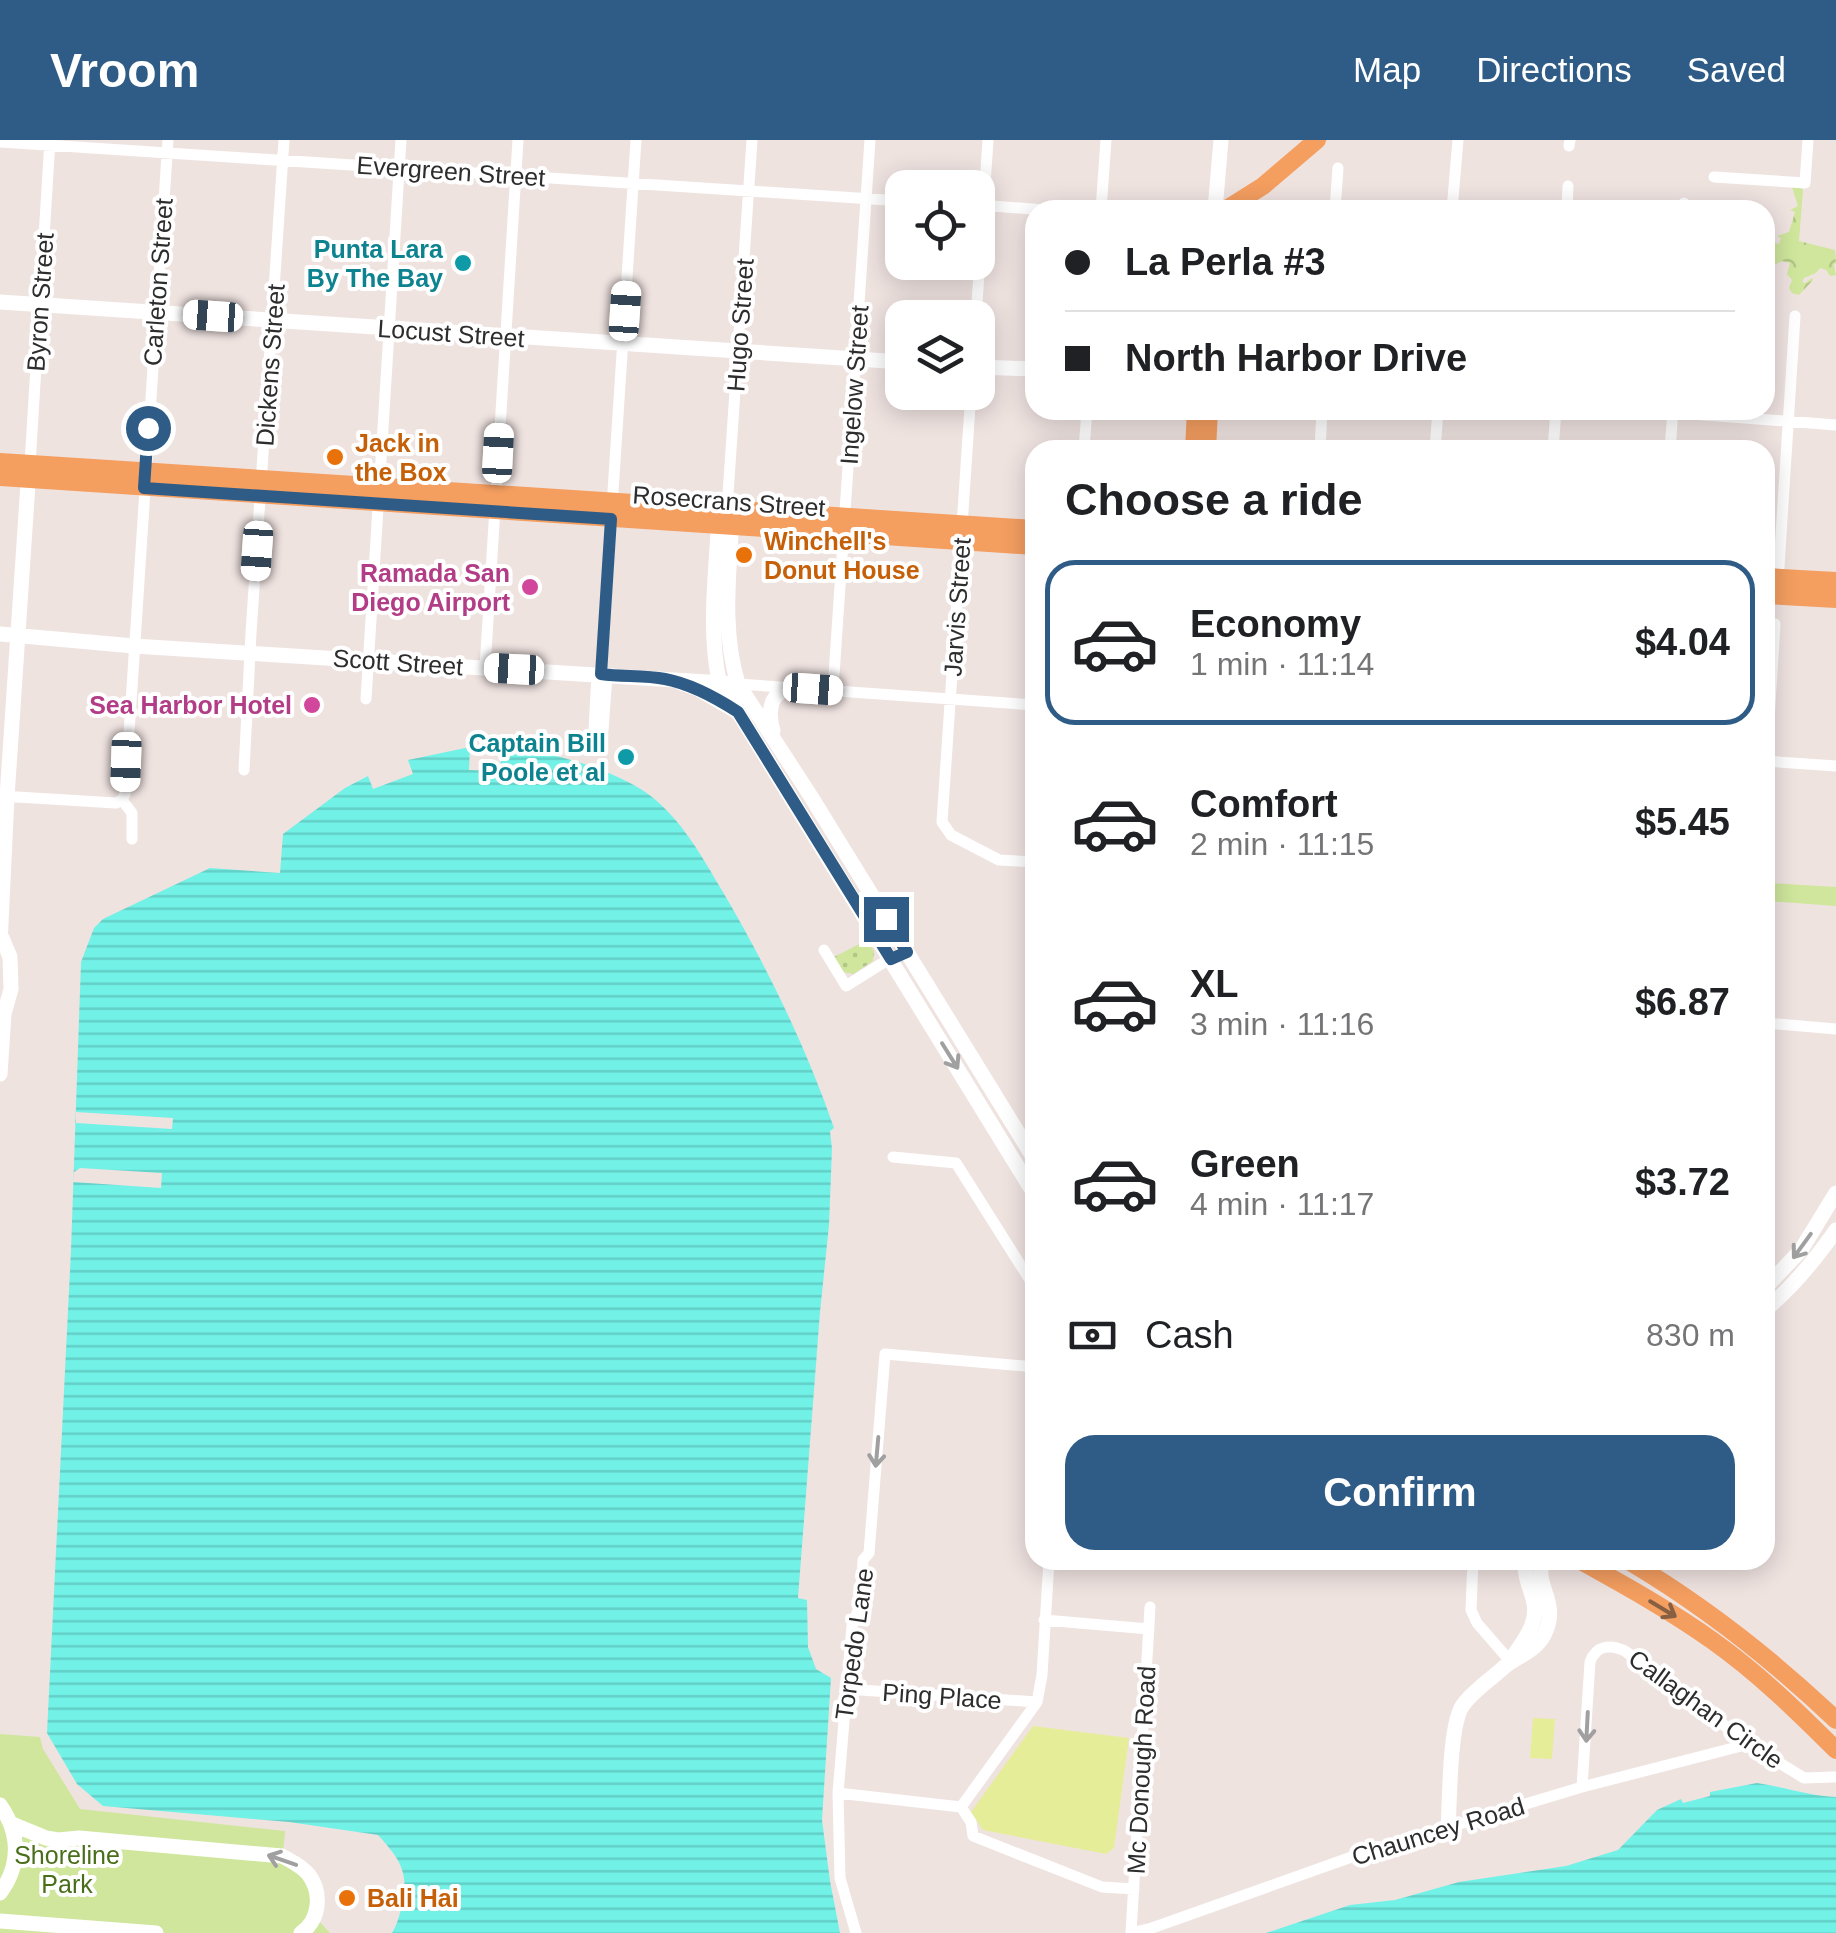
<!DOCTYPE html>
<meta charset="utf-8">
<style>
:root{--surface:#fff;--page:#f6f6f6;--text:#202124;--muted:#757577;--line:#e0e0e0;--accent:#2e5c86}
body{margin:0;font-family:Arial,sans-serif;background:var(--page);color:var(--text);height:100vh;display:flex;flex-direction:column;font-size:38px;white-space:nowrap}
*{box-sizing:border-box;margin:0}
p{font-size:32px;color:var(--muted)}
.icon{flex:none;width:55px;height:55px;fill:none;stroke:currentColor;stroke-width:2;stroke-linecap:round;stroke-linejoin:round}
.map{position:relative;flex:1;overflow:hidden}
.drawer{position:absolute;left:1025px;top:300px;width:750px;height:1130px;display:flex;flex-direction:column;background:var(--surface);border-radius:30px;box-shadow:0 5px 25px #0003}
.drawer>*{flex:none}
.guide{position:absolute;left:1025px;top:60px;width:750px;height:220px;border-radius:30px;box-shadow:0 5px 25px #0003;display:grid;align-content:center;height:220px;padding:0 40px;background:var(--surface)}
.fabs{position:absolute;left:885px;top:30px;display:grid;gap:20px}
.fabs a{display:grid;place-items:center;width:110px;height:110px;border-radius:20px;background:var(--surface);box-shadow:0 5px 25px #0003;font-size:50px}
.end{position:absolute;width:45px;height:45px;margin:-22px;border:12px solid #2e5c86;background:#fff;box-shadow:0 0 0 5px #fff}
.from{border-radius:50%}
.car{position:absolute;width:30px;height:60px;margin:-30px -15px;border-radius:12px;box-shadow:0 0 8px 2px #0007;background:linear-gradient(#fff 24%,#345 0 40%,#fff 0 76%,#345 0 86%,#fff 0)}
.guide b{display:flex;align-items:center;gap:35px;height:95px;font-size:38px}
.guide b+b{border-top:2px solid var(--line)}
.guide i{width:25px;height:25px;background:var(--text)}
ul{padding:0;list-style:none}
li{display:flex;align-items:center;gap:30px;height:165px;margin:0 20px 15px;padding:0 20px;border:5px solid transparent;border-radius:30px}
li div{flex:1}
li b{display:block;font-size:38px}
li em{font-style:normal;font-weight:700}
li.selected{border-color:var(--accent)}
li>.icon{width:90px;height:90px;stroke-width:1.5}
h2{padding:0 40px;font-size:45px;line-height:120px}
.pay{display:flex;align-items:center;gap:25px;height:110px;padding:0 40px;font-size:38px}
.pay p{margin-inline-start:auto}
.button{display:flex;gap:20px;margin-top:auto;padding:20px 40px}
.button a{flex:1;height:115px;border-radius:30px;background:var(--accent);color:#fff;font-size:40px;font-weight:700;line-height:115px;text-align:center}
header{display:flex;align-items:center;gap:60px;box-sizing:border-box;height:140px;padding:0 50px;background:var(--accent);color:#fff}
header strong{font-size:48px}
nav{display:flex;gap:55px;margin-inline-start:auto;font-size:35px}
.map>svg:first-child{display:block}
</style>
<header>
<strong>Vroom</strong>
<nav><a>Map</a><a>Directions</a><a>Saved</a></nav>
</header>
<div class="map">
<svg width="1836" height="1793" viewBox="0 0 1836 1793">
<defs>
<pattern id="grass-dots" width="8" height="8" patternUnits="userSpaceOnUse" patternTransform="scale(2.5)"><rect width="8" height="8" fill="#cfe69c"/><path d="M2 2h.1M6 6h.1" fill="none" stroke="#b2c687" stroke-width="1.8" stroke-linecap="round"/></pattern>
<pattern id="forest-crowns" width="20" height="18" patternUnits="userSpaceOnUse" patternTransform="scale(2.5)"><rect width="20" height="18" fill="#cfe69c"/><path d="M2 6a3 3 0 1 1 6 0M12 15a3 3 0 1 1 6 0" fill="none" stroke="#b2c687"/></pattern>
<pattern id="water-rules" width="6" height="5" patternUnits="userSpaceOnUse" patternTransform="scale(2.5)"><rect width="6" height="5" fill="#72f1e7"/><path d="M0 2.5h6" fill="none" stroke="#63cfc6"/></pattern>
</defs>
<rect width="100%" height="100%" fill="#efe3e0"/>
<path fill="url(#grass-dots)" d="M867 800 874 811 873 821 853 834 843 832 834 817Z"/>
<path fill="url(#forest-crowns)" d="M1800 45 1803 50 1799 101 1835 110 1836 123 1834 125 1836 135 1830 136 1826 130 1820 128 1816 133 1804 138 1802 142 1805 143 1812 138 1813 140 1799 155 1792 153 1789 148 1792 140 1787 134 1790 123 1782 121 1774 125V120L1765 119V79L1775 103 1779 104 1781 98 1777 96 1789 92 1795 72 1790 70 1798 66 1792 47Z"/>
<path fill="#cfe69c" d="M1769 743 1836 747V766L1768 761Z
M0 1594 40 1597 43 1609 80 1669 285 1691 283 1714 303 1730 319 1781 330 1793H0Z"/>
<path fill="#e6ed98" d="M1533 1578 1555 1579 1552 1619 1530 1618Z
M1033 1586 1129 1598 1114 1708 1106 1714 983 1690 971 1672Z"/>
<path fill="url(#water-rules)" d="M470 607 469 630 500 631 502 608C543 608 620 631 652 657 682 681 701 715 720 747 765 823 805 904 834 988L830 991 832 1009 829 1085 820 1172 798 1458 807 1460 808 1507 816 1529 831 1538 822 1680 830 1741 840 1793H392C398 1783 400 1773 403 1761 409 1731 398 1717 378 1695L289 1682 103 1666 77 1644 47 1593 71 1110 81 822 94 788 103 779 210 728 280 733 283 694 345 648 368 636 373 649 413 634 408 620Z
M1757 1643C1784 1647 1810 1656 1836 1657V1793H1266L1350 1765 1395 1760 1459 1742 1566 1726 1618 1710 1657 1670 1681 1659 1683 1663 1710 1656V1652Z"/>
<path fill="#efe3e0" d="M76 972 173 978 172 989 76 983Z
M80 1028 162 1033 161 1048 73 1042 74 1032Z"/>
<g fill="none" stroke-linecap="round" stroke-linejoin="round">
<path stroke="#fff" stroke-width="11" d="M0 2 902 61
M1569 6 1570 0
M1714 37 1805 43 1808 0
M978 65 1045 70
M1101 70 1106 0
M1335 70 1338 28
M1452 70 1458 0
M1567 70 1568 46
M1684 70V63
M976 178 988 0
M971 252 942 682 951 695 999 720 1035 722
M1638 270 1836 285
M1084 310 1087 270
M1320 310 1322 270
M1435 310 1438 270
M1553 310 1556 270
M1670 310 1673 270
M30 324 50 0
M727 369 752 0
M1778 442 1795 176
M485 528 518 0
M601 535 636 0
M738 544 1035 565
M833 550 870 0
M366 559 401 0
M594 590 597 534
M603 590 607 535
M1765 621 1836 626
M244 630 251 493 284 0
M1765 644 1775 484
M0 656 116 663 122 660
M122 660 125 654 168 0
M122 660 132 673V699
M824 810 846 846 881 824 907 812
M1765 883 1836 889
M893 1017 956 1023 1035 1148
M1473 1420 1471 1470 1477 1483 1510 1521
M1150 1467 1131 1793 1152 1788 1360 1714 1582 1647 1749 1604
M1044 1480 1149 1489
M846 1549 1037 1562
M1582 1647 1590 1522C1596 1505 1611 1504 1625 1511L1749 1604 1804 1638 1834 1637
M838 1653 961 1667 971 1682 973 1696 1102 1747 1134 1749
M961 1667 1037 1562 1042 1535 1049 1420
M856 1793 840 1738 838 1653 852 1486 861 1463 863 1420 869 1413 885 1214 1035 1227"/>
<path stroke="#fff" stroke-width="15" d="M1215 70 1221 0
M0 162 902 222
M978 227 1035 229
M727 377 726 386 731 394C728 445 723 494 738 544L810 655 1035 1020
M726 386 718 393C715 443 709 492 719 541L1035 1055
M0 494 134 506 738 544
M681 543 698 549 736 571
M773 591C767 570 770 552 793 547
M0 804 7 657 29 329
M0 934 4 874 11 849 10 817 2 798
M1765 1148 1801 1110 1836 1053
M1765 1170C1793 1147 1815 1120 1836 1090
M1512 1518C1524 1500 1540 1482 1533 1459 1529 1445 1524 1435 1525 1420
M0 1665C20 1693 21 1725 0 1753
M12 1684 46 1698 58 1700 79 1698 282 1716C291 1721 302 1726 309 1735 322 1753 320 1780 301 1793
M1448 1688C1450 1661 1449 1584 1463 1565 1473 1551 1490 1540 1503 1528 1517 1516 1535 1512 1544 1495 1561 1462 1533 1446 1543 1420
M0 1781 156 1793"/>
<path stroke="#f49e60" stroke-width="18" d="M1225 70 1263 46 1317 0
M1194 310 1196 270
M1207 310 1209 270
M0 322 1035 389
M0 337 1035 406
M1765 437 1836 441
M1765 455 1836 459
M1579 1420C1624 1445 1671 1471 1713 1501 1758 1533 1797 1571 1836 1610
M1627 1420C1703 1465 1772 1519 1836 1580"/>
</g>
<defs><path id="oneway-shaft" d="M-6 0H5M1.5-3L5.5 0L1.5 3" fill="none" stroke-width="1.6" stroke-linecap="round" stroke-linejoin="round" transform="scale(2.5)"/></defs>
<g stroke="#a0a0a0">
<use href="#oneway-shaft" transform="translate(950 916) rotate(58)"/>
<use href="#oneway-shaft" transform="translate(1802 1106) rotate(126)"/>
<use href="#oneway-shaft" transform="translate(877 1312) rotate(95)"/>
<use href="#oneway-shaft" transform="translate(1587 1587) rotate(93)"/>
<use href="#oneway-shaft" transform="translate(282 1720) rotate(-161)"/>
</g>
<use stroke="#876044" href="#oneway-shaft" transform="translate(1663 1469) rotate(31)"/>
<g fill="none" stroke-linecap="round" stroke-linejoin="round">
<path stroke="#2e5c86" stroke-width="12" d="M148 288 144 348 611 379 601 534C622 537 644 535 665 539 691 544 715 557 738 572L891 819 907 812 886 779"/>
</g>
<g fill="#0f9aa8" stroke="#fff" stroke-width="4">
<circle cx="463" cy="123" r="10"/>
<circle cx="626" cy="617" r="10"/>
</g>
<g fill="#e8710a" stroke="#fff" stroke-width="4">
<circle cx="335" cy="317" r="10"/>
<circle cx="744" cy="415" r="10"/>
<circle cx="347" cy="1758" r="10"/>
</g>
<g fill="#d1479c" stroke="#fff" stroke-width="4">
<circle cx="530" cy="447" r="10"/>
<circle cx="312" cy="565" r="10"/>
</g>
<g text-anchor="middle" stroke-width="8" stroke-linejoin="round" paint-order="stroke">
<g font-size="25" fill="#2d2d2d" stroke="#fff">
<text transform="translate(451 31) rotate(4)" y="9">Evergreen Street</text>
<text transform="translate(158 142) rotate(-86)" y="9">Carleton Street</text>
<text transform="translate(40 162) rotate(-86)" y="9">Byron Street</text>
<text transform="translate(740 185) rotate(-86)" y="9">Hugo Street</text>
<text transform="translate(451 193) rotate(4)" y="9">Locust Street</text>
<text transform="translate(270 225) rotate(-86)" y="9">Dickens Street</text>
<text transform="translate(854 245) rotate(-86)" y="9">Ingelow Street</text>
<text transform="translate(729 361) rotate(4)" y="9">Rosecrans Street</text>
<text transform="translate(957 467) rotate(-86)" y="9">Jarvis Street</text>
<text transform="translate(398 522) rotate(4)" y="9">Scott Street</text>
<text transform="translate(854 1504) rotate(-82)" y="9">Torpedo Lane</text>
<text transform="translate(942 1556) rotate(4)" y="9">Ping Place</text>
<text transform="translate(1706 1569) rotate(36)" y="9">Callaghan Circle</text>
<text transform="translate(1141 1630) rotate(-87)" y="9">Mc Donough Road</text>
<text transform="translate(1438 1691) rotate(-17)" y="9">Chauncey Road</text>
</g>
<g font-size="25" font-weight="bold" fill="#0d838f" stroke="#fff" text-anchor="end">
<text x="443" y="118">Punta Lara<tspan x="443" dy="29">By The Bay</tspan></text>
<text x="606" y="612">Captain Bill<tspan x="606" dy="29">Poole et al</tspan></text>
</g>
<g font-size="25" font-weight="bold" fill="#c56008" stroke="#fff" text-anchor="start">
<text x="355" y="312">Jack in<tspan x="355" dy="29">the Box</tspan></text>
<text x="764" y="410">Winchell's<tspan x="764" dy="29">Donut House</tspan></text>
<text x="367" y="1767">Bali Hai</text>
</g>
<g font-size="25" font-weight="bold" fill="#b23c85" stroke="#fff" text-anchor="end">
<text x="510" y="442">Ramada San<tspan x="510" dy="29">Diego Airport</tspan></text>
<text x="292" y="574">Sea Harbor Hotel</text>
</g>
<g font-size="25" fill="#496e1a" stroke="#fff">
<text x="67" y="1724">Shoreline<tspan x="67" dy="29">Park</tspan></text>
</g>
</g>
</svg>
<div class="fabs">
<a><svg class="icon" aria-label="locate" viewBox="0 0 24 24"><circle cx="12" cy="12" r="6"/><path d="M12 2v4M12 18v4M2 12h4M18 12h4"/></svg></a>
<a><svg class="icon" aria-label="layers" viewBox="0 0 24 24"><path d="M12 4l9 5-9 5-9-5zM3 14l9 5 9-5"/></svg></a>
</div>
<i class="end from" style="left:148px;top:288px"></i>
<i class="end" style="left:886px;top:779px"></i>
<i class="car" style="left:625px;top:171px;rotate:4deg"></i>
<i class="car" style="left:213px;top:176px;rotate:274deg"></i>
<i class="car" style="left:498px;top:313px;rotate:3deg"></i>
<i class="car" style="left:257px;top:411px;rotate:184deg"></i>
<i class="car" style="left:514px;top:529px;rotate:273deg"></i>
<i class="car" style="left:813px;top:549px;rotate:94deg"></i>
<i class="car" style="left:126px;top:622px;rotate:182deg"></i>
<div class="guide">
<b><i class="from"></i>La Perla #3</b>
<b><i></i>North Harbor Drive</b>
</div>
<section class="drawer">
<h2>Choose a ride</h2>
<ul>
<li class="selected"><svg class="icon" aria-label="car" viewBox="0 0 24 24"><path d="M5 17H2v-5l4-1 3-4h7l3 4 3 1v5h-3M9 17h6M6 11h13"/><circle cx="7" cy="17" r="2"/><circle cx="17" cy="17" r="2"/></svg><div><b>Economy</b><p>1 min · 11:14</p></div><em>$4.04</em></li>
<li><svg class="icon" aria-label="car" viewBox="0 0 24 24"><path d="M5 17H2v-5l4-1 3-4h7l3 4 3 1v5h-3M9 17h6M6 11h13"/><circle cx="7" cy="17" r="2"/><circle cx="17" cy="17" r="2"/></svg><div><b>Comfort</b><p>2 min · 11:15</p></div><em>$5.45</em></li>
<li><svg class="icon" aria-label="car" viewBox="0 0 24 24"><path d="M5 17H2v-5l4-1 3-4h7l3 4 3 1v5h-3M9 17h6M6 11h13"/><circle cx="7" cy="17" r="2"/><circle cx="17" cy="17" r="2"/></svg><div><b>XL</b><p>3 min · 11:16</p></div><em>$6.87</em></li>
<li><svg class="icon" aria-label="car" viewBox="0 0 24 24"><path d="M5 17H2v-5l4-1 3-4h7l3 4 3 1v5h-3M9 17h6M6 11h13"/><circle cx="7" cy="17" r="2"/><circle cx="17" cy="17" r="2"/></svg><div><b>Green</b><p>4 min · 11:17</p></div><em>$3.72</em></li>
</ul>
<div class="pay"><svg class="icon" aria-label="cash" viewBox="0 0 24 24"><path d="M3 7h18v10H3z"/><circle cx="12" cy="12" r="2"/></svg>Cash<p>830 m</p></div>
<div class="button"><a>Confirm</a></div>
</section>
</div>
